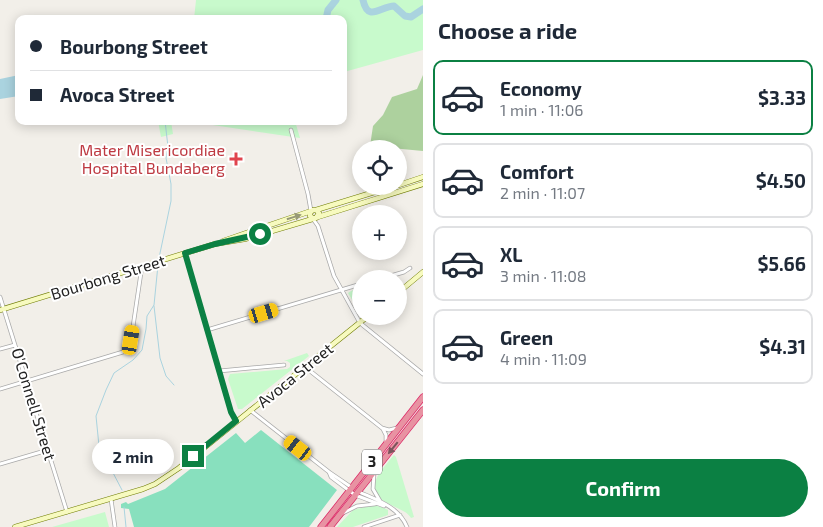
<!DOCTYPE html>
<meta charset="utf-8">
<style>
:root{--surface:#fff;--page:#f2f2f3;--text:#1f2937;--muted:#747a83;--line:#e0e1e3;--accent:#0b8043}
body{margin:0;font-family:"Exo 2",sans-serif;background:var(--page);color:var(--text);height:100vh;display:flex;flex-direction:column;font-size:19px;white-space:nowrap}
*{box-sizing:border-box;margin:0}
p{font-size:16px;color:var(--muted)}
.icon{flex:none;width:28px;height:28px;fill:none;stroke:currentColor;stroke-width:2;stroke-linecap:round;stroke-linejoin:round}
.map{position:relative;flex:1;overflow:hidden}
.details{display:flex;flex-direction:column;background:var(--surface);width:400px}
.details>*{flex:none}
.top-card{position:absolute;left:15px;top:15px;width:332px;height:110px;border-radius:10px;box-shadow:0 2px 12px #0003;display:grid;align-content:center;height:110px;padding:0 15px;background:var(--surface)}
.fabs{position:absolute;left:352px;top:140px;display:grid;gap:10px}
.fabs a{display:grid;place-items:center;width:55px;height:55px;border-radius:50%;background:var(--surface);box-shadow:0 2px 12px #0003;font-size:25px}
.end{position:absolute;width:22px;height:22px;margin:-11px;border:6px solid #0b8043;background:#fff;box-shadow:0 0 0 2px #fff}
.from{border-radius:50%}
.bubble{position:absolute;height:35px;border-radius:18px;background:var(--surface);box-shadow:0 2px 12px #0003;font-size:16px;font-weight:700;line-height:35px;text-align:center}
.car{position:absolute;width:15px;height:30px;margin:-15px -8px;border-radius:6px;box-shadow:0 0 4px 1px #0007;background:linear-gradient(#f5c518 24%,#345 0 40%,#f5c518 0 76%,#345 0 86%,#f5c518 0)}
.top-card b{display:flex;align-items:center;gap:18px;height:48px;font-size:19px}
.top-card b+b{border-top:1px solid var(--line)}
.top-card i{width:12px;height:12px;background:var(--text)}
ul{padding:0;list-style:none}
li{display:flex;align-items:center;gap:15px;height:75px;margin:0 10px 8px;padding:0 5px;border:2px solid var(--line);border-radius:10px}
li div{flex:1}
li b{display:block;font-size:19px}
li em{font-style:normal;font-weight:700}
li.on{border-color:var(--accent)}
li>.icon{width:45px;height:45px;stroke-width:1.5}
h2{padding:0 15px;font-size:22px;line-height:60px}
.action{display:flex;gap:10px;margin-top:auto;padding:10px 15px}
.action a{flex:1;height:58px;border-radius:30px;background:var(--accent);color:#fff;font-size:20px;font-weight:700;line-height:58px;text-align:center}
main{display:flex;flex:1;min-height:0}
.map>svg:first-child{display:block}
</style>
<main>
<div class="map">
<svg width="423" height="527" viewBox="0 0 423 527">
<rect width="100%" height="100%" fill="#f2efe9"/>
<path fill="#add19e" d="M423 75V151L370 146 373 126 383 115 392 97 417 89Z"/>
<path fill="#c8facc" d="M196 0H423V50L344 72V19H194Z
M158 121H171L173 134 161 137Z
M186 121H295L300 138Z
M361 287V313L359 311 348 293 351 291Z
M307 353 309 356 242 409H238L228 379 230 374 287 369 290 367V363L287 361H284Z
M394 455 396 457 414 517 411 518C407 511 398 509 391 505 360 491 379 473 394 455Z
M372 505 382 507 388 510V515L353 527H337L353 510Z
M105 512 109 527H52Z"/>
<path fill="#88e0be" d="M261 430 337 490 309 527H134L129 509 121 508V504L126 502 128 504 165 489 236 433 245 443Z"/>
<path fill="#aad3df" d="M19 75V96L0 99V79Z"/>
<g fill="none" stroke-linecap="round" stroke-linejoin="round">
<path stroke="#aad3df" stroke-width="1" d="M159 258 171 201V184L166 158 168 147 165 121
M154 306 160 358 166 376 174 385
M122 490 99 446 96 416 106 390 114 373 133 360 142 350 146 329 147 316 154 305 158 265
M124 507 126 527"/>
<path stroke="#aad3df" stroke-width="7" d="M363 0C368 23 381 6 394 6L405 16 411 17 423 9
M326 19 328 10 336 0"/>
<defs>
<path id="street" d="M291 130 308 194 311 211
M313 219 318 226 334 276 360 323 423 374
M185 253 231 412 236 421
M380 279 404 272 410 268
M0 297 67 512
M207 330 361 284
M0 349 15 345
M305 367 382 428 389 430 397 428
M219 371 284 365
M0 389 123 352 130 345 131 340 142 266
M250 410 329 472 351 487
M383 429 386 435V442
M0 464 48 450
M329 472 331 477 355 495 384 506
M374 474 373 489 380 501
M359 492C377 500 399 507 407 527
M111 499 115 527
M343 513 357 506 375 504
M364 527 400 515"/>
<path id="secondary" d="M399 185 423 177
M316 210 394 186
M318 217 423 184
M223 241 311 211
M399 292 423 272
M0 310 215 244 245 239 316 218 319 213 316 210H313L310 213V216L313 218
M15 527 143 489 155 484 179 468 368 316"/>
<path id="highway" d="M321 527 423 397
M330 527 423 410"/>
</defs>
<use href="#street" stroke="#a9a9a9" stroke-width="4.5"/>
<use href="#secondary" stroke="#707d05" stroke-width="5.5"/>
<use href="#highway" stroke="#dc2a67" stroke-width="7"/>
<use href="#street" stroke="#fff" stroke-width="3"/>
<use href="#secondary" stroke="#f7fabf" stroke-width="4.5"/>
<use href="#highway" stroke="#e892a2" stroke-width="5.5"/>
</g>
<defs><path id="oneway-solid" d="M-6-.8H1V-3.2L6.5 0L1 3.2V.8H-6Z" transform="scale(1.25)"/></defs>
<use fill="#979978" href="#oneway-solid" transform="translate(294 217) rotate(-17)"/>
<use fill="#7b545c" href="#oneway-solid" transform="translate(393 448) rotate(129)"/>
<g fill="none" stroke-linecap="round" stroke-linejoin="round">
<path stroke="#0b8043" stroke-width="6" d="M193 456 236 421 231 412 185 253 215 244 260 234"/>
</g>
<path fill="#e0444e" stroke="#fff" stroke-width="2" d="M233.5 151.5h5v5h5v5h-5v5h-5v-5h-5v-5h5z"/>
<g text-anchor="middle" stroke-width="4" stroke-linejoin="round" paint-order="stroke">
<rect fill="#fff" stroke="#646464" stroke-width="1" x="362" y="449.5" width="20" height="25" rx="4"/>
<g font-size="15" font-weight="bold" fill="#222">
<text x="372" y="467">3</text>
</g>
<g font-size="16" fill="#be3a42" stroke="#fff" text-anchor="end">
<text x="225" y="156">Mater Misericordiae<tspan x="225" dy="18">Hospital Bundaberg</tspan></text>
</g>
<g font-size="16" fill="#222" stroke="#fff">
<text transform="translate(108 277) rotate(-17)" y="6">Bourbong Street</text>
<text transform="translate(295 375) rotate(-39)" y="6">Avoca Street</text>
<text transform="translate(34 404) rotate(73)" y="6">O'Connell Street</text>
</g>
</g>
</svg>
<div class="fabs">
<a><svg class="icon" aria-label="locate" viewBox="0 0 24 24"><circle cx="12" cy="12" r="6"/><path d="M12 2v4M12 18v4M2 12h4M18 12h4"/></svg></a>
<a>+</a>
<a>−</a>
</div>
<i class="end from" style="left:260px;top:234px"></i>
<i class="end" style="left:193px;top:456px"></i>
<div class="bubble" style="left:92px;top:439px;width:82px">2 min</div>
<i class="car" style="left:264px;top:313px;rotate:73deg"></i>
<i class="car" style="left:131px;top:340px;rotate:9deg"></i>
<i class="car" style="left:298px;top:448px;rotate:308deg"></i>
<div class="top-card">
<b><i class="from"></i>Bourbong Street</b>
<b><i></i>Avoca Street</b>
</div>
</div>
<section class="details">
<h2>Choose a ride</h2>
<ul>
<li class="on"><svg class="icon" aria-label="car" viewBox="0 0 24 24"><path d="M5 17H2v-5l4-1 3-4h7l3 4 3 1v5h-3M9 17h6M6 11h13"/><circle cx="7" cy="17" r="2"/><circle cx="17" cy="17" r="2"/></svg><div><b>Economy</b><p>1 min · 11:06</p></div><em>$3.33</em></li>
<li><svg class="icon" aria-label="car" viewBox="0 0 24 24"><path d="M5 17H2v-5l4-1 3-4h7l3 4 3 1v5h-3M9 17h6M6 11h13"/><circle cx="7" cy="17" r="2"/><circle cx="17" cy="17" r="2"/></svg><div><b>Comfort</b><p>2 min · 11:07</p></div><em>$4.50</em></li>
<li><svg class="icon" aria-label="car" viewBox="0 0 24 24"><path d="M5 17H2v-5l4-1 3-4h7l3 4 3 1v5h-3M9 17h6M6 11h13"/><circle cx="7" cy="17" r="2"/><circle cx="17" cy="17" r="2"/></svg><div><b>XL</b><p>3 min · 11:08</p></div><em>$5.66</em></li>
<li><svg class="icon" aria-label="car" viewBox="0 0 24 24"><path d="M5 17H2v-5l4-1 3-4h7l3 4 3 1v5h-3M9 17h6M6 11h13"/><circle cx="7" cy="17" r="2"/><circle cx="17" cy="17" r="2"/></svg><div><b>Green</b><p>4 min · 11:09</p></div><em>$4.31</em></li>
</ul>
<div class="action"><a>Confirm</a></div>
</section>
</main>
